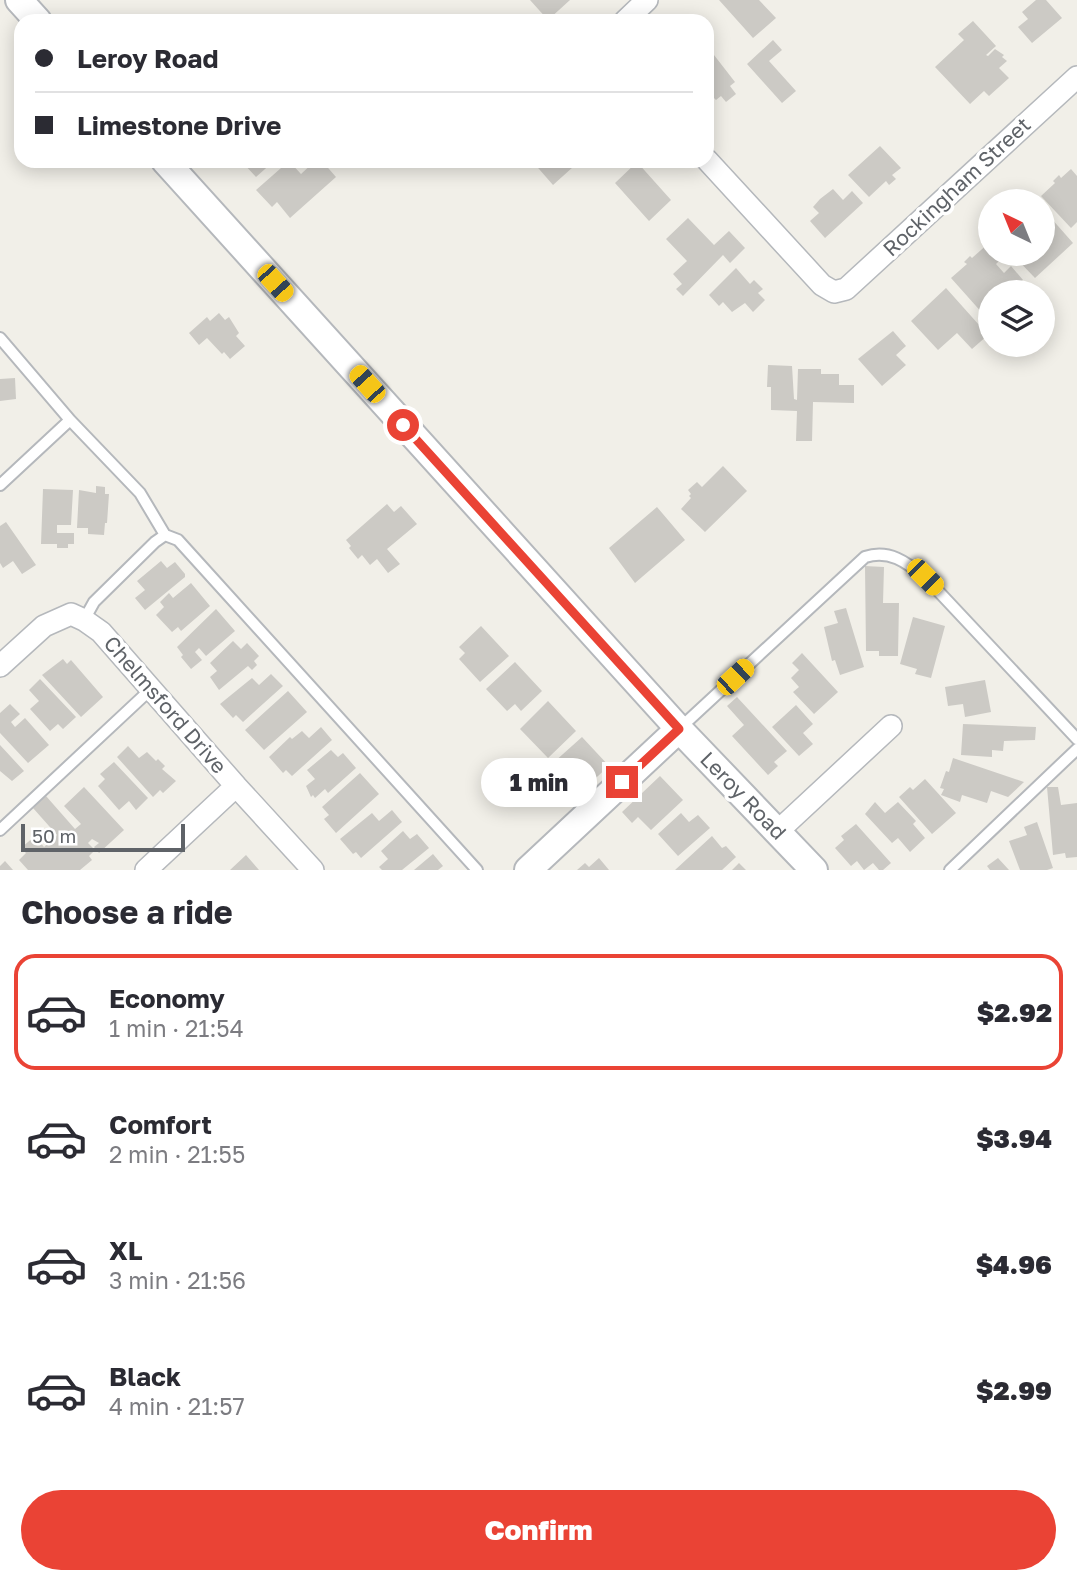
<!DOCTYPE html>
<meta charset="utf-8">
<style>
:root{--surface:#fff;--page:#f7f7f7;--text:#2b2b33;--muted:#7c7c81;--line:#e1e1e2;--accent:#ea4335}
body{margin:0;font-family:"Golos Text",sans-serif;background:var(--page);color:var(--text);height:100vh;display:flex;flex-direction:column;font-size:26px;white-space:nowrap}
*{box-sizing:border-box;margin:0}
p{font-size:23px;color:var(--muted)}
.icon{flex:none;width:38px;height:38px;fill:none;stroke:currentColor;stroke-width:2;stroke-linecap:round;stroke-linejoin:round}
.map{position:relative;height:870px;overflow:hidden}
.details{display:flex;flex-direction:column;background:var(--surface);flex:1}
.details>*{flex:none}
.banner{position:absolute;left:14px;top:14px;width:700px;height:154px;border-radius:21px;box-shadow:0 4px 18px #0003;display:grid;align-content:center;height:154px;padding:0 21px;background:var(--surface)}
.needle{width:46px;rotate:317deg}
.tools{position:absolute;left:978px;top:189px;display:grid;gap:14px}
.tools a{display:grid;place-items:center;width:77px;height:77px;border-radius:50%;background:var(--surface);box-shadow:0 4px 18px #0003;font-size:35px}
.scale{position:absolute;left:21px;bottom:18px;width:164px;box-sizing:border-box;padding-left:7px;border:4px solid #5f6368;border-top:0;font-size:19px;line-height:24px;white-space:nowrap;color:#5f6368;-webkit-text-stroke:5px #fff;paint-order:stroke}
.end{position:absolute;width:32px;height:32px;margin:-16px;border:9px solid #ea4335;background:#fff;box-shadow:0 0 0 4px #fff}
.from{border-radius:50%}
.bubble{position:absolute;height:49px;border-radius:24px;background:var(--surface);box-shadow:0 4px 18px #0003;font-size:23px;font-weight:800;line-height:49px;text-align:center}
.car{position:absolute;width:21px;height:42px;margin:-21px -10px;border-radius:9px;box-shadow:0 0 5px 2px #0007;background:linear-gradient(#f5c518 24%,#345 0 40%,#f5c518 0 76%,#345 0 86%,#f5c518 0)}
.banner b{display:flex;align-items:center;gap:24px;height:66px;font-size:26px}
.banner b+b{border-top:2px solid var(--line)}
.banner i{width:18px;height:18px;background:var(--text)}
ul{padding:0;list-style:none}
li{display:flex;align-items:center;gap:21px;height:116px;margin:0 14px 10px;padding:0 7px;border:4px solid transparent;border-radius:21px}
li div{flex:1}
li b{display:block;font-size:26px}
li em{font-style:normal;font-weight:800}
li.on{border-color:var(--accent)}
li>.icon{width:63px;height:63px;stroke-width:1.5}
h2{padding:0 21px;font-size:32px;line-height:84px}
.button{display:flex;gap:14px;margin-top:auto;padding:14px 21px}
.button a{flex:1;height:80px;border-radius:42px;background:var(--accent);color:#fff;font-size:28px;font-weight:800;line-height:80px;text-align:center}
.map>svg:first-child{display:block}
</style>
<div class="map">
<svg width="1077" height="870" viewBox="0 0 1077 870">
<rect width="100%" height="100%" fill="#f1efe8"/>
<path fill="#cccac5" d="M530 0H570L548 20Z
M719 0H759L776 18 753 38Z
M1036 0H1046L1062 18 1032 43 1018 27 1028 19 1022 12Z
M973 21 996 46 986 55 988 56 995 49 1004 55 1002 57 1007 61 999 68 1009 78 989 96 984 91 970 104 935 67 964 40 958 34Z
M773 40 782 50 769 61 796 91 782 103 747 64Z
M707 46 735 82 730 86 736 94 726 102 721 96 716 100 707 91Z
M880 146 901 168 892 175 896 179 889 185 886 181 869 197 848 175Z
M231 161H274L256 177 242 162 236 167Z
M289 161 301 174 315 161H322L336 177 290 218 277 202 272 207 256 190Z
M532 161H568L573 167 553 185Z
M637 162 671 200 649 221 615 183Z
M1071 169 1077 176V222L1071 228 1041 196 1055 183 1053 181 1059 175 1061 178Z
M833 189 843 200 852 191 863 203 825 238 810 221 819 213 813 207 820 199Z
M1043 209 1073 243 1035 278 1012 254H1043Z
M688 218 714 245 729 231 745 248 730 263 723 255 683 296 676 289 682 284 673 274 687 261 666 239Z
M990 242V254H1000L1003 257 996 264 1004 273 1011 266 1023 280 1009 292H990V309L984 315 951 278 967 264 964 262 970 256 972 258Z
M736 268 750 284 754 280 763 289 758 293 765 300 753 312 745 303 732 312 723 302 719 306 709 295Z
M946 288 988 335 972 349 957 333 938 350 911 321Z
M219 313 225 320 229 317 239 333 236 336 245 346 230 359 224 352 222 354 207 338 199 345 189 333 207 317 210 321Z
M893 331 906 346 896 355 906 365 882 386 858 359Z
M768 365 792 366 794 399 797 400 798 369H821V374H839V385H854V403L813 402 812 441H796L797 411 771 410V387H767Z
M15 378 16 399 0 401V379Z
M723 466 747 491 705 532 681 509 691 498 689 496 691 494 688 490 697 482 702 487Z
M96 486 105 487V494H109L107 523H105L104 535 88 534V528H77L79 490 96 493Z
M43 489 73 490 71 525H57V533H74V544H68V548H57V544H41Z
M387 504 394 512 401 506 417 524 387 549 400 564 388 573 377 559 370 565 362 555 358 559 349 548 351 546 346 540Z
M657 507 685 540 635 583 609 548Z
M6 522 36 565 22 574 13 561 3 568 0 563V526Z
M161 561 167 568 175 562 185 574V577L145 610 135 598 145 590 137 581Z
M865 566 884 567 883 603H899L898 656H879V651H866Z
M191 583 210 606 181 631 178 627 172 632 156 615 164 607 160 602 169 593 173 598Z
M846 608 864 667 840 675 835 660 832 661 824 627 838 623 834 611Z
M216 609 235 631 206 656 199 648 195 652 202 660 191 669 181 657 183 655 177 647Z
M913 617 945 626 931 678 915 674 917 669 900 664Z
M481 626 509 656 480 682 459 659 465 653 459 647Z
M233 641 241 649 247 643 259 656 254 661 257 665 252 670 248 666 219 690 210 677 217 671 210 663Z
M802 653 838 692 814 714 793 692 799 687 791 678 799 670 792 663Z
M63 659 67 664 71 660 103 697 81 717 42 675Z
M515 662 542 691 521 711 515 704 507 711 486 689Z
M271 674 283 686 243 722 236 715 233 718 220 704 252 678 259 685Z
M40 679 76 717 63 729 58 724 50 731 30 709 39 701 29 690Z
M985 680 991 712 965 717 963 704 948 706 945 687Z
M288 691 307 712 264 750 245 730Z
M737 697 787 751 774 762 778 766 768 775 732 736 744 725 727 706Z
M548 701 576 731 548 758 520 729Z
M10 704 20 714 11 722 15 727 25 718 49 745 28 763 0 733V713Z
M796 705 813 724 803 733 813 744 799 756 772 727Z
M963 724 1036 727 1035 740 1004 741 1003 751 992 750V757L961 755Z
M321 727 332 740 292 776 286 770 283 773 269 757 290 737 292 739 302 731 309 738Z
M582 737 609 766 587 786 581 779 574 786 553 763Z
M0 745 24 771 12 781 0 771Z
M128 746 139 758 147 752 156 761 158 759 165 766 162 769 176 781 163 793 160 790 153 797 117 757Z
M331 750 338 757 343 753 356 768 328 793 325 789 315 798 313 795 311 797 306 786 315 779 307 770Z
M953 758 1024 782 1008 797 991 791 987 803 962 795 960 802 941 795 944 789 940 788 946 771 949 772Z
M114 762 148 798 136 810 129 801 119 810 98 786 105 779 100 774Z
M360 773 379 794 336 833 324 819 329 815 322 807Z
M660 776 683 800 651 830 638 817 632 823 622 812Z
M925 779 956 813 932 834 899 797 910 787 913 790Z
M84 787 124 830 99 853 94 847 99 843 92 839 88 843 95 850 89 856 92 860 80 870H28L19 860 26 853 21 848 35 836 44 847 57 835 33 808 46 796 75 829 81 824 64 806Z
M1047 787H1058L1061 805 1077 803V857L1066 858 1065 853 1053 855Z
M875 802 885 813 898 802 916 821 913 824 925 838 910 852 898 838 892 843 865 814Z
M392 810 402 822 361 858 356 852 353 854 340 839 372 813 379 821Z
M681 813 689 822 698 815 710 828 678 856 658 834Z
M1037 822 1053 868 1047 870H1020L1009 841 1027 835 1024 827Z
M856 824 891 863 883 870H879L873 863 864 870 857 861 851 866 835 848 844 840 841 836Z
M403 831 410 839 417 834 429 848 402 870H382L379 867 388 859 381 851Z
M712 836 722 848 726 846 736 857 722 870H675Z
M433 854 443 866 438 870H414Z
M246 855 259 870H230Z
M599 858 609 870H577L585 863 589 867Z
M998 858 1009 870H990L987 866Z
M5 861 13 870H0V866Z
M739 863 746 870H732Z"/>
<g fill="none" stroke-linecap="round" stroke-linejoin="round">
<defs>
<path id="service" d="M0 338 70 420
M0 485 70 420 140 493 165 535
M84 620 94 602 155 542 165 535 178 540 477 870
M679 729 865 557C889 549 906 562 925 577L1077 739
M0 830 151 689
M950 870 1077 749"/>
<path id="minor" d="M625 21 647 0
M707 160 822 285 834 292 846 289 1077 77
M0 666 44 626 71 614 84 620 101 632 236 786 313 870
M777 832 891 726
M146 870 236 786"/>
<path id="tertiary" d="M19 0 38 21
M165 161 679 729 814 870
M528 870 679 729"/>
</defs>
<use href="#service" stroke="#b5b8bc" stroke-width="14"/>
<use href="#minor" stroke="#b5b8bc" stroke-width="24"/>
<use href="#tertiary" stroke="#b5b8bc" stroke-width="30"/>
<use href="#service" stroke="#fff" stroke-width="10"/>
<use href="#minor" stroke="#fff" stroke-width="21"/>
<use href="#tertiary" stroke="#fff" stroke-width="26"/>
</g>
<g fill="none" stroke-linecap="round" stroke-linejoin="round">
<path stroke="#ea4335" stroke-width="9" d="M403 425 679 729 622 782"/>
</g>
<g text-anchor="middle" stroke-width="7" stroke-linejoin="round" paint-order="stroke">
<g font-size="21" fill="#5f6368" stroke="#fff">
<text transform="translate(957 187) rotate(-43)" y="7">Rockingham Street</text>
<text transform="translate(165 705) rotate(49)" y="7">Chelmsford Drive</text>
<text transform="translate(743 796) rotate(46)" y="7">Leroy Road</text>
</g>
</g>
</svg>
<div class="tools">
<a><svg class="needle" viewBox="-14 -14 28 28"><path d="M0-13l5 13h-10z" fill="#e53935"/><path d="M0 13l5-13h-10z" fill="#7c7c81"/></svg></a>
<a><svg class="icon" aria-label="layers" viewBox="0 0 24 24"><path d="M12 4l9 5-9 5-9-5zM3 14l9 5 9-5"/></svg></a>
</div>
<div class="scale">50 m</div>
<i class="end from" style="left:403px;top:425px"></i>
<i class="end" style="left:622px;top:782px"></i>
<div class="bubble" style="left:481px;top:758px;width:116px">1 min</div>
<i class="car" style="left:275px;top:283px;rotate:138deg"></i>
<i class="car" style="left:367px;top:384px;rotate:318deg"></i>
<i class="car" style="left:925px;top:577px;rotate:135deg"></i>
<i class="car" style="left:735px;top:677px;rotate:47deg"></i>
<div class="banner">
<b><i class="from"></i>Leroy Road</b>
<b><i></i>Limestone Drive</b>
</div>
</div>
<section class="details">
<h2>Choose a ride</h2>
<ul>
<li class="on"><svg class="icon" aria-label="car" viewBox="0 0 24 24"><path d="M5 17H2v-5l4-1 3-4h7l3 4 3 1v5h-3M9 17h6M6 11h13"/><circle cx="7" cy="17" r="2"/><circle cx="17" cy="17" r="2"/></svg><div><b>Economy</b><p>1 min · 21:54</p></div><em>$2.92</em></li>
<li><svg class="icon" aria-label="car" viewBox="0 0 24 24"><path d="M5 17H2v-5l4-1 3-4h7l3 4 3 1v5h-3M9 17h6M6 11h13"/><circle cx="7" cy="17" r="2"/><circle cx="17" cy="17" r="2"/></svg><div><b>Comfort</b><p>2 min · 21:55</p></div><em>$3.94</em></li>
<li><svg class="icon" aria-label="car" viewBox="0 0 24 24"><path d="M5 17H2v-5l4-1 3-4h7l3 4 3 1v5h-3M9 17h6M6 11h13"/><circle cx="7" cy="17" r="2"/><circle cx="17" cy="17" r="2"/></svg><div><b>XL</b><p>3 min · 21:56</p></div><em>$4.96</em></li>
<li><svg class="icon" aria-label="car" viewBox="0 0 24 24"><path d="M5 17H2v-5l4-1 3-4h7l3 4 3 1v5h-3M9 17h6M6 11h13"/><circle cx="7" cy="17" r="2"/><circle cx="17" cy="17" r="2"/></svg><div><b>Black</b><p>4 min · 21:57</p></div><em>$2.99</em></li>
</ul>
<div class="button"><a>Confirm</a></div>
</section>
